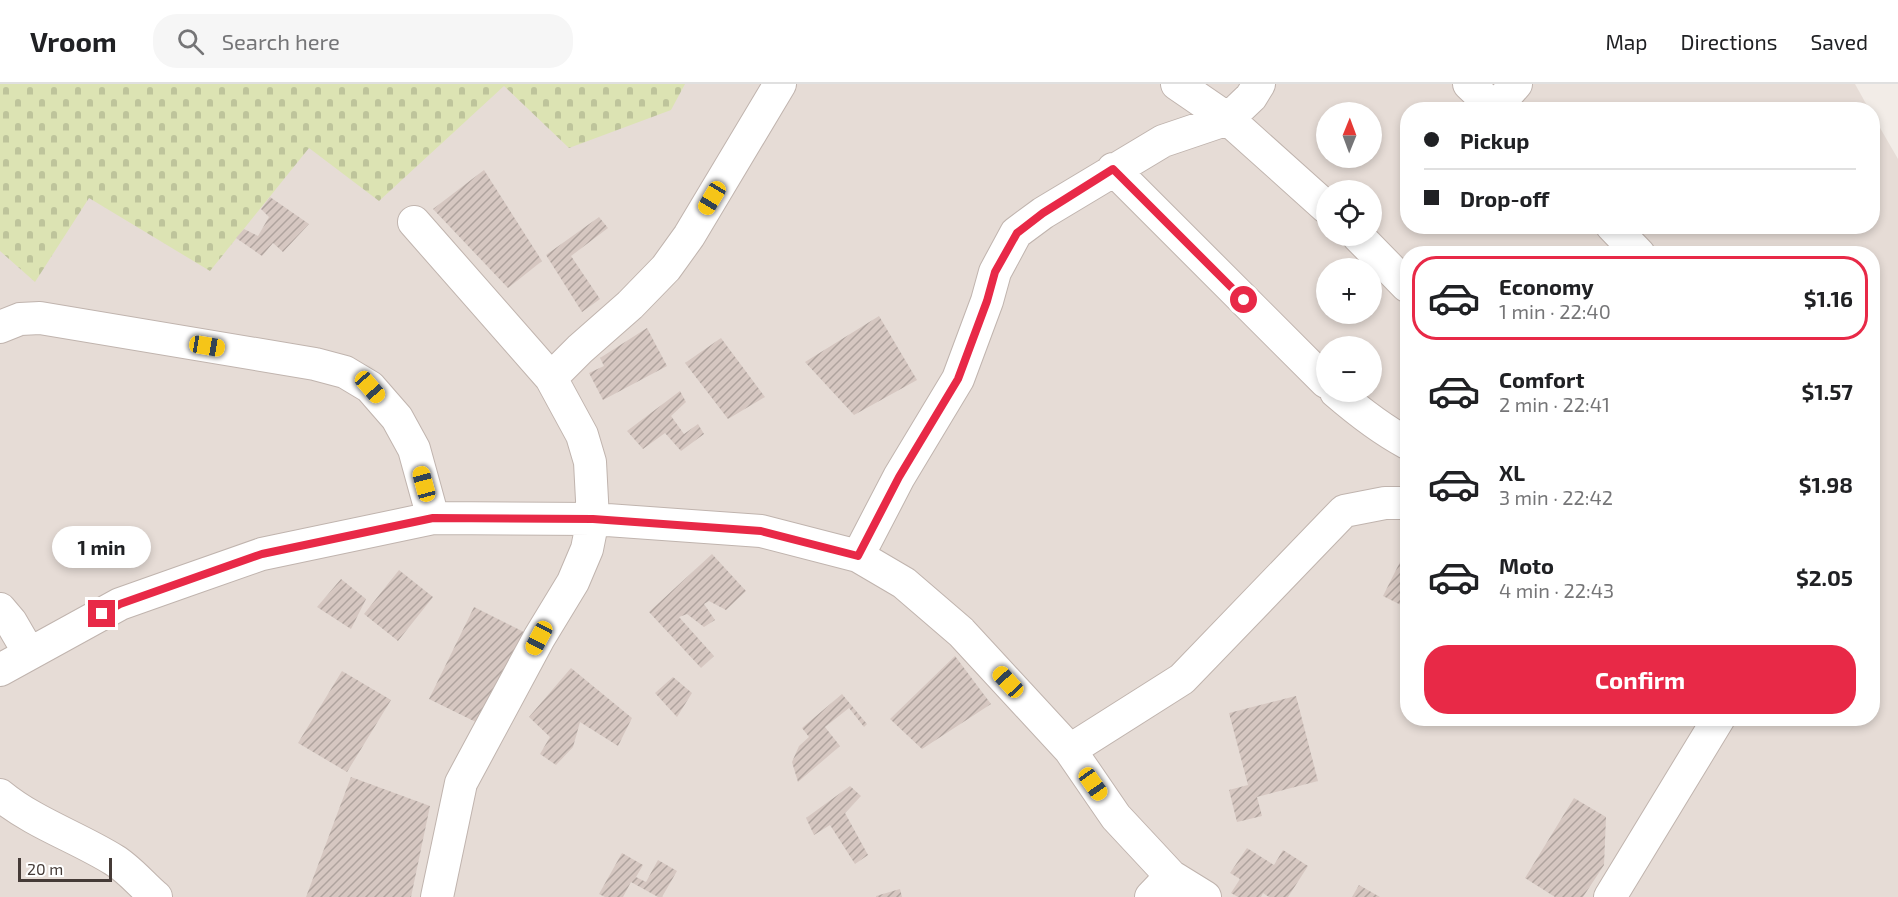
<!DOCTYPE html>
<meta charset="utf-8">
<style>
:root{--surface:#fff;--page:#f6f6f6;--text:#202124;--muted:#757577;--line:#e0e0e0;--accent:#e82947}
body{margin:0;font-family:"Exo 2",sans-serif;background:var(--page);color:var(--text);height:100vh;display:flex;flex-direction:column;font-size:22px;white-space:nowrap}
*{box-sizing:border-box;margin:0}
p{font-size:20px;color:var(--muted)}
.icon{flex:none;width:33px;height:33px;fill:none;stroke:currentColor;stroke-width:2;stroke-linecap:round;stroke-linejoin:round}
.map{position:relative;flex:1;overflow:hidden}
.drawer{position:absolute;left:1400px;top:162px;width:480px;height:480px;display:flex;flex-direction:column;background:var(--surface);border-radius:24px;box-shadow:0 3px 9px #0003}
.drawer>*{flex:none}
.guide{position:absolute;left:1400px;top:18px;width:480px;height:132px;border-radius:24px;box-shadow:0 3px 9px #0003;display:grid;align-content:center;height:132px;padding:0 24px;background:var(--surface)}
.needle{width:39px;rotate:1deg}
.controls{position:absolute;left:1316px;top:18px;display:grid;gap:12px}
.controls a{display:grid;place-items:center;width:66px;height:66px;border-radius:50%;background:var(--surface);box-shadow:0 3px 9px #0003;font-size:30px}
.scale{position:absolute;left:18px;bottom:15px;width:94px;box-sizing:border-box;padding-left:6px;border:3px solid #453b37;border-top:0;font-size:16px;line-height:21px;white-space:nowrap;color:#453b37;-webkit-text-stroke:4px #fff;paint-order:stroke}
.end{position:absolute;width:27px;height:27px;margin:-14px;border:8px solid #e82947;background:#fff;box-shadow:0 0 0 3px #fff}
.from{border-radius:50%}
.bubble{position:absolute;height:42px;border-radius:21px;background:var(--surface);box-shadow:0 3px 9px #0003;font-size:20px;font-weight:700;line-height:42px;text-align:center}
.car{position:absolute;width:18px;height:36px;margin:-18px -9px;border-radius:8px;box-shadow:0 0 4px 2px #0007;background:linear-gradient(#f5c518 24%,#345 0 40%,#f5c518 0 76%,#345 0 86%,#f5c518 0)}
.guide b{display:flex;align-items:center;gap:21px;height:57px;font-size:22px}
.guide b+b{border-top:2px solid var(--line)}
.guide i{width:15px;height:15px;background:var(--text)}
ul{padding:10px 0 0;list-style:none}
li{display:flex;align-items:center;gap:18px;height:84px;margin:0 12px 9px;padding:0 12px;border:3px solid transparent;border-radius:24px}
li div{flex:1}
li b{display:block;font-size:22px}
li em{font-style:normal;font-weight:700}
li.current{border-color:var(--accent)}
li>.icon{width:54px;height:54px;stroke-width:1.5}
.primary-button{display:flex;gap:12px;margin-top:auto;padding:12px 24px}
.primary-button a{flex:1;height:69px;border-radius:24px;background:var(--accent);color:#fff;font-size:24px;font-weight:700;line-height:69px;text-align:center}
header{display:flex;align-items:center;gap:36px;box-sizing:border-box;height:84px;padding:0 30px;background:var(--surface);border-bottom:2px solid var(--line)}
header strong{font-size:28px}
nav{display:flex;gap:33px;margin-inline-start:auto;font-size:21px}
.search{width:420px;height:54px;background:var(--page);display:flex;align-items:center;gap:15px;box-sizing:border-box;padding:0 21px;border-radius:24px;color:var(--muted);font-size:22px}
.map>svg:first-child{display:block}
</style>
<header>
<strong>Vroom</strong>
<div class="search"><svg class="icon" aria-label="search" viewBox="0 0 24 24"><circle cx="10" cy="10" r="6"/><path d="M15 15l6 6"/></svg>Search here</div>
<nav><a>Map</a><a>Directions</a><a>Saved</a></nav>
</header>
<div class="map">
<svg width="1898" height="813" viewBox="0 0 1898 813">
<defs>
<pattern id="cemetery-stones" width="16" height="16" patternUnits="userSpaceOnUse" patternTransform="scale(1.5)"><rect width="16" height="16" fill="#dce3b3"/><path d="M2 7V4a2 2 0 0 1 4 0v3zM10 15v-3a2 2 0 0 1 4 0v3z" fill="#bec49b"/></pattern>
<pattern id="building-hatch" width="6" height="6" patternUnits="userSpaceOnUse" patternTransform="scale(1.5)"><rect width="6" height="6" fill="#d6c7c1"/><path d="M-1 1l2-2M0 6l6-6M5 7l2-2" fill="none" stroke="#afa39e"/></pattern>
</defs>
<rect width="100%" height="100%" fill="#f2ece7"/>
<path fill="#e6dcd6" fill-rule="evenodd" d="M0 0H1855L1869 25 1407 26V142H1872V30L1898 75V813H0ZM1326 28H1371V74H1326ZM1326 106H1371V152H1326ZM1407 170H1872V634H1407ZM1326 184H1371V230H1326ZM1326 262H1371V308H1326Z"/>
<path fill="url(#cemetery-stones)" d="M0 0H685L671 26 569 64 504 2 379 117 309 64 210 187 89 114 35 198 0 167Z"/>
<path fill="url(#building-hatch)" d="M484 86 542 177 508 204 433 125Z
M270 113 309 140 283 168 273 159 262 172 236 154 244 145 258 152 269 133 261 125Z
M599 133 608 144 571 172 600 215 582 228 546 171Z
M879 232 917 296 854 331 805 278Z
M647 244 667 282 603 316 589 289 604 282 600 274Z
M721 254 765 313 728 335 685 279Z
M680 307 686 318 671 332 684 350 698 340 704 350 681 367 665 349 643 365 627 347Z
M1407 464V488L1400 502 1407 505V524L1383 512Z
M712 470 746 507 726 526 709 517 704 520 715 536 704 543 687 530 679 533 714 572 701 584 649 528Z
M399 486 433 513 398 557 364 530Z
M341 495 366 515 351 545 317 523Z
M474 523 532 552 488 644 429 615Z
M955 572 991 620 922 665 890 635Z
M571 584 632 634 618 662 580 638 573 663 556 681 540 670 550 653 529 633Z
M342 587 391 616 347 688 298 659Z
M673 593 692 609 677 633 655 609Z
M842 610 867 640 864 643 849 624 825 643 840 662 798 698 792 678 799 662 809 653 802 644Z
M1296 612 1318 697 1257 713 1262 732 1237 738 1229 706 1248 701 1229 629Z
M351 693 430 722 411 813H306Z
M850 702 861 712 845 729 868 771 855 780 830 741 814 751 806 734Z
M1574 714 1606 733 1604 781 1583 813H1555L1525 794Z
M1247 764 1274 781 1283 766 1308 782 1288 813H1269L1263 809 1261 813H1238L1231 809 1240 795 1230 789Z
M622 769 643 781 636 793 646 798 658 776 677 787 662 813H658L631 798 623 813H605L599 810Z
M1359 801 1380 813H1352Z
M900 805 902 813H876V812Z"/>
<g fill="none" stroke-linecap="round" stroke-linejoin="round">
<defs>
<path id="street" d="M1177 0 1228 35 1326 123
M1469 0 1496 26
M1495 24 1516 0
M1113 85 1326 298
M414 138 551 294 582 351 590 378 593 435 587 465 573 498 539 554 461 699 437 813
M1612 142 1639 170
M1358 152 1407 202
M0 243 20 235 40 234 315 280 345 288 370 303 397 334 414 365 433 434
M551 294 580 265 630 221 666 184 689 152 780 0
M1336 308C1358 327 1381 345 1407 359
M858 472 899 393 958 295 987 217 995 188 1016 149 1043 129 1163 57 1228 35 1251 13 1259 0
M0 525 11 538 29 569
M0 586 120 520 185 497 262 470 433 434 593 435 761 447 858 472 904 499 961 548 1070 666 1116 733 1171 792 1205 813
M1070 666 1182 595 1344 427 1385 419H1407
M0 711C34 739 77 753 114 776 129 785 142 801 156 813
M1151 813 1171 792
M1610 813 1719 634"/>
</defs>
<use href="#street" stroke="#c0b4ae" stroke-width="34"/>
<use href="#street" stroke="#fff" stroke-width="32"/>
</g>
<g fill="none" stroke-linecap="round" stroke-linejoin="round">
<path stroke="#e82947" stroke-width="8" d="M102 530 120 520 262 470 433 434 593 435 761 447 858 472 899 393 958 295 987 217 995 188 1017 149 1043 129 1113 85 1244 216"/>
</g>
</svg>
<div class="controls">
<a><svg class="needle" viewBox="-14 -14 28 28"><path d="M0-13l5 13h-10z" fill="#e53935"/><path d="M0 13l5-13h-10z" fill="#757577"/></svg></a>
<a><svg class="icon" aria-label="locate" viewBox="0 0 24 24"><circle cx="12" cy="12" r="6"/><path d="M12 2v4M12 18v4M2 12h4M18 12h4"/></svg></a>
<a>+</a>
<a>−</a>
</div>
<div class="scale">20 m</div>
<i class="end from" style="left:1244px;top:216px"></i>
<i class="end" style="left:102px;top:530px"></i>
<div class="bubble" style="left:52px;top:442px;width:99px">1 min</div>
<i class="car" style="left:712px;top:114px;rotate:211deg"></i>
<i class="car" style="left:207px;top:262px;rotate:99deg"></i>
<i class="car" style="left:370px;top:303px;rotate:139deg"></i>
<i class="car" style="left:424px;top:400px;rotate:345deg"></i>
<i class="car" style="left:539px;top:554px;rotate:208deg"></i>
<i class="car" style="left:1008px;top:598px;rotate:317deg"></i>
<i class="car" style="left:1093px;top:700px;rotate:145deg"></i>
<div class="guide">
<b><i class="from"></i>Pickup</b>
<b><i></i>Drop-off</b>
</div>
<section class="drawer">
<ul>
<li class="current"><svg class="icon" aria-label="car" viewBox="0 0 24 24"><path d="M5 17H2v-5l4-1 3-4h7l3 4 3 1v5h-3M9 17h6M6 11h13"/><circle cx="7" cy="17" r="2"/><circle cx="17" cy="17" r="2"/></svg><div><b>Economy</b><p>1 min · 22:40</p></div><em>$1.16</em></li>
<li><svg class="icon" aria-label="car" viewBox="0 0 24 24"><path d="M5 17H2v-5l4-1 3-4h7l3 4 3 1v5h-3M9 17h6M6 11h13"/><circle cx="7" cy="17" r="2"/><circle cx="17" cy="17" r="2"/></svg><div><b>Comfort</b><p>2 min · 22:41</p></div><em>$1.57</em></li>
<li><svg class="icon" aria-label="car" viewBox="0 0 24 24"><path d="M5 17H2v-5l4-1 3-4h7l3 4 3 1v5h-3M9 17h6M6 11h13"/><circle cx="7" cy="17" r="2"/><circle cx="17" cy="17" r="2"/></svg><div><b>XL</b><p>3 min · 22:42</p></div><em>$1.98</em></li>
<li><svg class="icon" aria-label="car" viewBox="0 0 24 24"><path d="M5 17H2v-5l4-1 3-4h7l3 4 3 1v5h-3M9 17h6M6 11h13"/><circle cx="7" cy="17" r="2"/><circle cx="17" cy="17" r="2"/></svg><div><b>Moto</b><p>4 min · 22:43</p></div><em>$2.05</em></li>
</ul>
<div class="primary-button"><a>Confirm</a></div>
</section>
</div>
